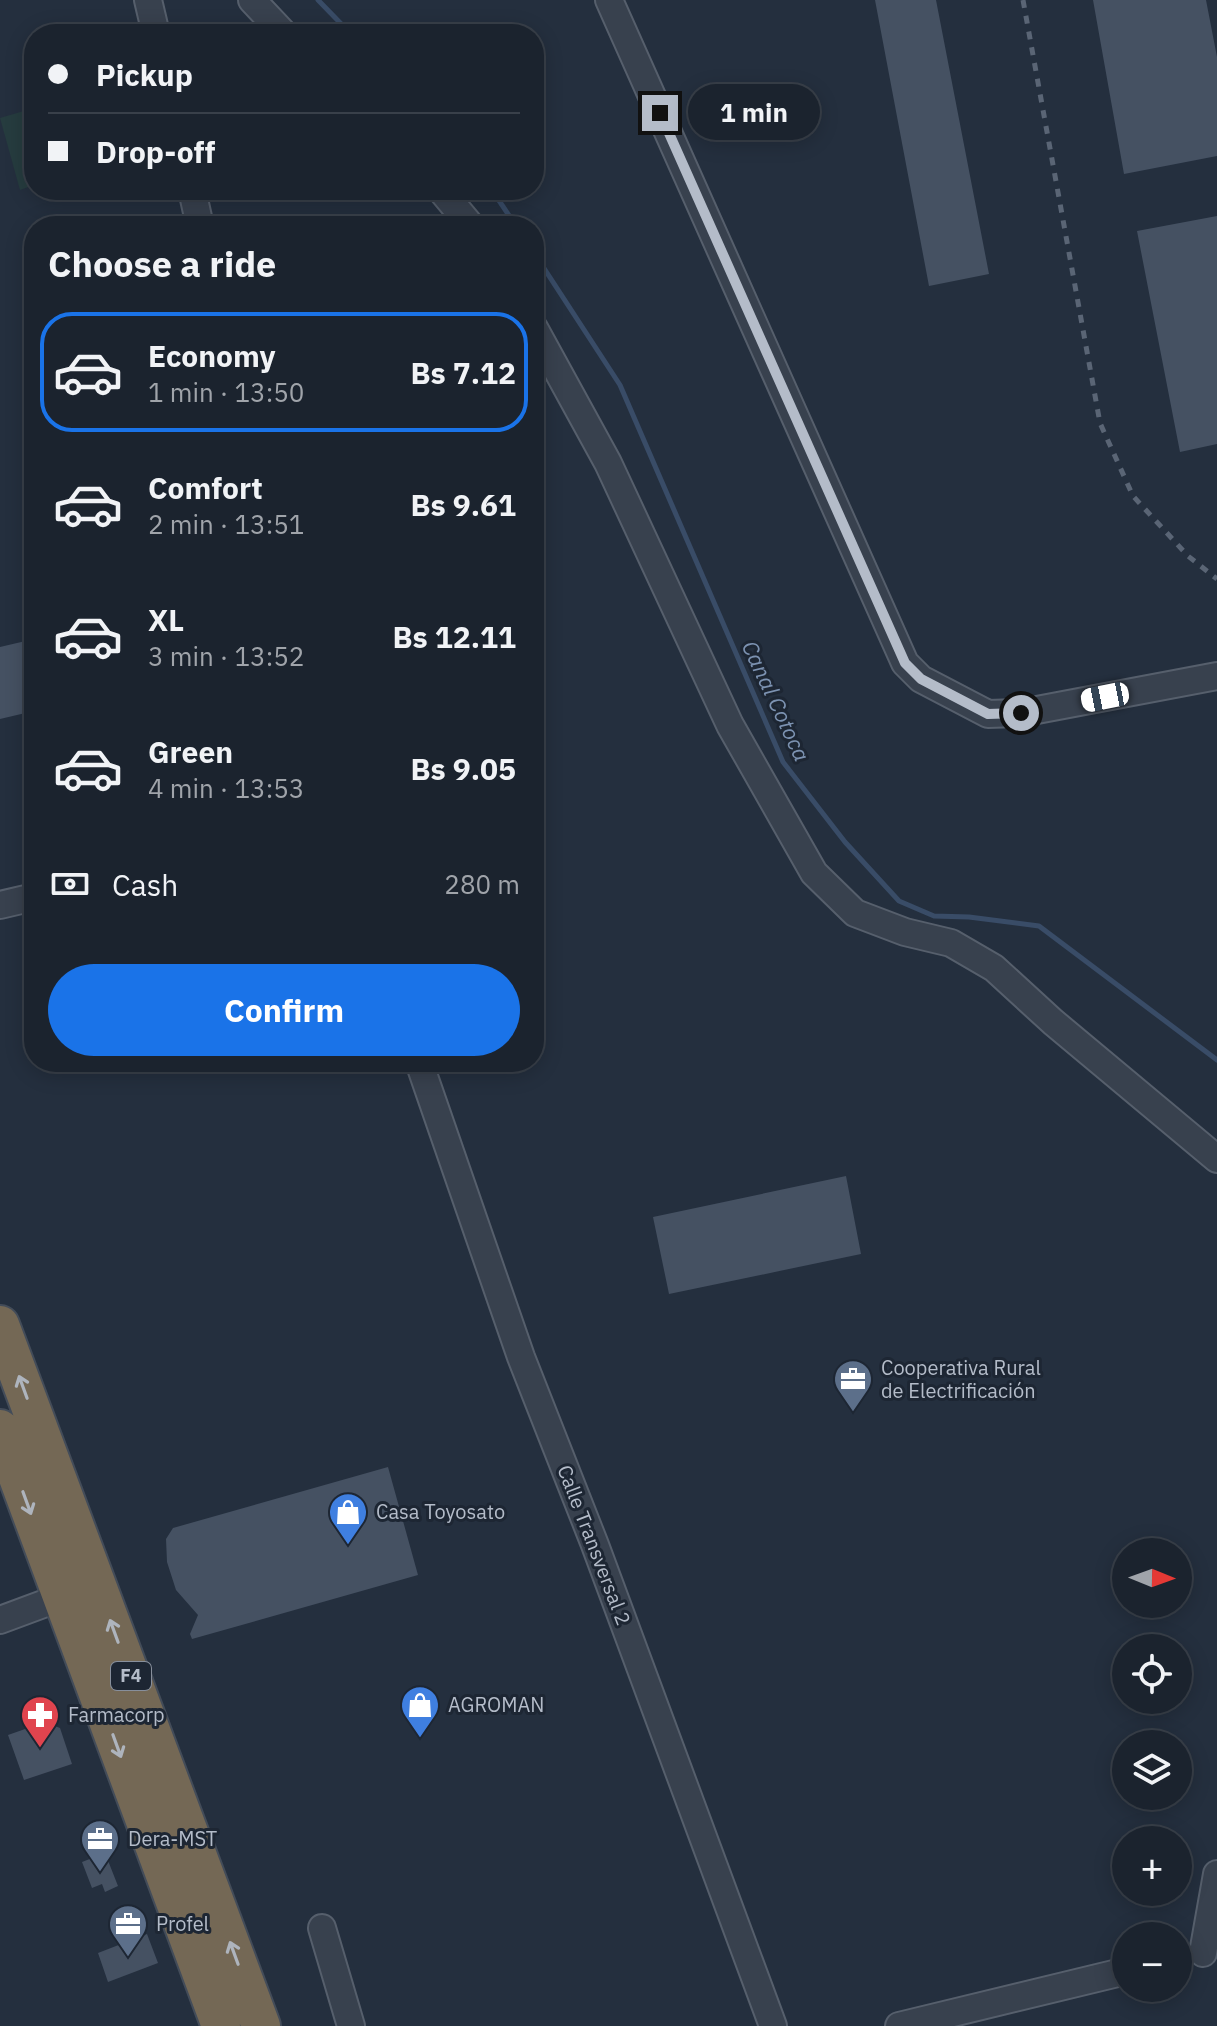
<!DOCTYPE html>
<meta charset="utf-8">
<style>
:root{--surface:#1b232e;--page:#282f3a;--text:#f1f3f6;--muted:#a0a4aa;--line:#39404a;--accent:#1a73e8}
body{margin:0;font-family:"IBM Plex Sans",sans-serif;background:var(--page);color:var(--text);height:100vh;display:flex;flex-direction:column;font-size:30px;white-space:nowrap}
*{box-sizing:border-box;margin:0}
p{font-size:26px;color:var(--muted)}
.icon{flex:none;width:44px;height:44px;fill:none;stroke:currentColor;stroke-width:2;stroke-linecap:round;stroke-linejoin:round}
.map{position:relative;flex:1;overflow:hidden}
.details{position:absolute;left:24px;top:216px;width:520px;height:856px;display:flex;flex-direction:column;background:var(--surface);border-radius:32px;box-shadow:0 4px 20px #0003,0 0 0 2px var(--line)}
.details>*{flex:none}
.top-card{position:absolute;left:24px;top:24px;width:520px;height:176px;border-radius:32px;box-shadow:0 4px 20px #0003,0 0 0 2px var(--line);display:grid;align-content:center;height:176px;padding:0 24px;background:var(--surface)}
.needle{width:52px;rotate:91deg}
.controls{position:absolute;left:1112px;top:1538px;display:grid;gap:16px}
.controls a{display:grid;place-items:center;width:80px;height:80px;border-radius:50%;background:var(--surface);box-shadow:0 4px 20px #0003,0 0 0 2px var(--line);font-size:40px}
.end{position:absolute;width:36px;height:36px;margin:-18px;border:10px solid #b4bcc9;background:#111;box-shadow:0 0 0 4px #111}
.from{border-radius:50%}
.bubble{position:absolute;height:56px;border-radius:28px;background:var(--surface);box-shadow:0 4px 20px #0003,0 0 0 2px var(--line);font-size:26px;font-weight:800;line-height:56px;text-align:center}
.car{position:absolute;width:24px;height:48px;margin:-24px -12px;border-radius:10px;box-shadow:0 0 6px 2px #0007;background:linear-gradient(#fff 24%,#345 0 40%,#fff 0 76%,#345 0 86%,#fff 0)}
.top-card b{display:flex;align-items:center;gap:28px;height:76px;font-size:30px}
.top-card b+b{border-top:2px solid var(--line)}
.top-card i{width:20px;height:20px;background:var(--text)}
ul{padding:0;list-style:none}
li{display:flex;align-items:center;gap:24px;height:120px;margin:0 16px 12px;padding:0 8px;border:4px solid transparent;border-radius:32px}
li div{flex:1}
li b{display:block;font-size:30px}
li em{font-style:normal;font-weight:800}
li.current{border-color:var(--accent)}
li>.icon{width:72px;height:72px;stroke-width:1.5}
h2{padding:0 24px;font-size:36px;line-height:96px}
.pay{display:flex;align-items:center;gap:20px;height:88px;padding:0 24px;font-size:30px}
.pay p{margin-inline-start:auto}
.button{display:flex;gap:16px;margin-top:auto;padding:16px 24px}
.button a{flex:1;height:92px;border-radius:48px;background:var(--accent);color:#fff;font-size:32px;font-weight:800;line-height:92px;text-align:center}
.map>svg:first-child{display:block}
</style>
<div class="map">
<svg width="1217" height="2026" viewBox="0 0 1217 2026">
<rect width="100%" height="100%" fill="#242f3e"/>
<path fill="#263c3f" d="M34 108V185L20 190 0 118Z"/>
<g fill="none" stroke-linecap="round" stroke-linejoin="round">
<path stroke="#394c67" stroke-width="5" d="M318 0 351 34
M492 190 516 226
M534 253 620 385 783 762 845 842 899 901 934 916 969 917 1039 926 1217 1060"/>
</g>
<path fill="#455162" d="M875 0H936L989 274 929 286Z
M1093 0H1206L1217 57V156L1124 174Z
M1217 216V444L1180 452 1137 231Z
M34 639V711L0 719V647Z
M846 1176 861 1254 669 1294 653 1217Z
M388 1467 418 1575 192 1639 190 1634 198 1615 176 1590 167 1562 166 1539 173 1528Z
M45 1722 60 1728 72 1764 24 1780 8 1735Z
M105 1853 118 1886 105 1892 102 1884 92 1888 82 1862Z
M147 1934 158 1963 108 1982 98 1953Z"/>
<g fill="none" stroke-linecap="round" stroke-linejoin="round">
<defs>
<path id="minor" d="M148 0 156 34
M252 0 284 34
M609 0 905 663 921 679 988 714 1021 713 1217 676
M192 190 200 226
M441 190 471 226
M534 328 608 463 730 725 814 873 855 913 905 932 951 943 994 968 1053 1022 1217 1159
M0 905 34 897
M419 1062 521 1357 595 1545 773 2026
M0 1620 62 1597
M322 1928 351 2026
M1203 1953 1217 1874
M899 2026 1126 1971"/>
<path id="highway" d="M0 1325 261 2026
M0 1429 221 2026"/>
</defs>
<use href="#minor" stroke="#565f6c" stroke-width="30"/>
<use href="#highway" stroke="#434c59" stroke-width="42"/>
<use href="#minor" stroke="#38414e" stroke-width="26"/>
<use href="#highway" stroke="#746855" stroke-width="38"/>
<path stroke="#5a6575" stroke-width="5" stroke-dasharray="8 8" stroke-linecap="butt" d="M1023 0 1100 423 1133 496 1188 556 1217 579"/>
</g>
<defs><path id="oneway-shaft" d="M-6 0H5M1.5-3L5.5 0L1.5 3" fill="none" stroke-width="1.6" stroke-linecap="round" stroke-linejoin="round" transform="scale(2)"/></defs>
<g stroke="#aeb4bd">
<use href="#oneway-shaft" transform="translate(23 1387) rotate(-110)"/>
<use href="#oneway-shaft" transform="translate(27 1503) rotate(70)"/>
<use href="#oneway-shaft" transform="translate(114 1631) rotate(-110)"/>
<use href="#oneway-shaft" transform="translate(117 1746) rotate(70)"/>
<use href="#oneway-shaft" transform="translate(234 1953) rotate(-110)"/>
</g>
<g fill="none" stroke-linecap="round" stroke-linejoin="round">
<path stroke="#b4bcc9" stroke-width="10" d="M660 113 905 663 921 679 988 714 1021 713"/>
</g>
<defs>
<symbol id="office-pin" viewBox="-11 -11 22 30"><path d="M0 17L-7.5 6A9.5 9.5 0 1 1 7.5 6Z" fill="#5c6f8a" stroke="#1d2633"/><path d="M-6-3h4V-5.5h4V-3h4V5H-6ZM-1-4.5V-3h2v-1.5ZM-6 0V1H6V0Z" fill="#fff"/></symbol>
<symbol id="shop-pin" viewBox="-11 -11 22 30"><path d="M0 17L-7.5 6A9.5 9.5 0 1 1 7.5 6Z" fill="#3f7fe0" stroke="#1d2633"/><path d="M-5-2.5h2.3a2.7 3.5 0 0 1 5.4 0H5L5.5 6h-11ZM-1.5-2.5h3a1.5 2.3 0 0 0-3 0Z" fill="#fff"/></symbol>
<symbol id="pharmacy-pin" viewBox="-11 -11 22 30"><path d="M0 17L-7.5 6A9.5 9.5 0 1 1 7.5 6Z" fill="#e0444e" stroke="#1d2633"/><path d="M-2-6h4v4h4v4h-4v4h-4v-4h-4v-4h4Z" fill="#fff"/></symbol>
</defs>
<g fill-rule="evenodd">
<use href="#office-pin" x="831" y="1357" width="44" height="60"/>
<use href="#shop-pin" x="326" y="1490" width="44" height="60"/>
<use href="#shop-pin" x="398" y="1683" width="44" height="60"/>
<use href="#pharmacy-pin" x="18" y="1693" width="44" height="60"/>
<use href="#office-pin" x="78" y="1817" width="44" height="60"/>
<use href="#office-pin" x="106" y="1902" width="44" height="60"/>
</g>
<g text-anchor="middle" stroke-width="6" stroke-linejoin="round" paint-order="stroke">
<rect fill="#1d2633" stroke="#878f9c" stroke-width="2" x="111" y="1662" width="40" height="28" rx="6"/>
<g font-size="18" font-weight="bold" fill="#b4bcc9">
<text x="131" y="1682">F4</text>
</g>
<g font-size="20" fill="#b4bcc9" stroke="#1d2633" text-anchor="start">
<text x="881" y="1375">Cooperativa Rural<tspan x="881" dy="23">de Electrificación</tspan></text>
<text x="376" y="1519">Casa Toyosato</text>
<text x="448" y="1712">AGROMAN</text>
<text x="68" y="1722">Farmacorp</text>
<text x="128" y="1846">Dera-MST</text>
<text x="156" y="1931">Profel</text>
</g>
<g font-size="20" fill="#b4bcc9" stroke="#1d2633">
<text transform="translate(594 1545) rotate(69)" y="7">Calle Transversal 2</text>
</g>
<g font-size="22" font-style="italic" fill="#7c92b1" stroke="#1d2633">
<text transform="translate(776 701) rotate(65)" y="8">Canal Cotoca</text>
</g>
</g>
</svg>
<div class="controls">
<a><svg class="needle" viewBox="-14 -14 28 28"><path d="M0-13l5 13h-10z" fill="#e53935"/><path d="M0 13l5-13h-10z" fill="#a0a4aa"/></svg></a>
<a><svg class="icon" aria-label="locate" viewBox="0 0 24 24"><circle cx="12" cy="12" r="6"/><path d="M12 2v4M12 18v4M2 12h4M18 12h4"/></svg></a>
<a><svg class="icon" aria-label="layers" viewBox="0 0 24 24"><path d="M12 4l9 5-9 5-9-5zM3 14l9 5 9-5"/></svg></a>
<a>+</a>
<a>−</a>
</div>
<i class="end from" style="left:1021px;top:713px"></i>
<i class="end" style="left:660px;top:113px"></i>
<div class="bubble" style="left:688px;top:84px;width:132px">1 min</div>
<i class="car" style="left:1105px;top:697px;rotate:259deg"></i>
<div class="top-card">
<b><i class="from"></i>Pickup</b>
<b><i></i>Drop-off</b>
</div>
<section class="details">
<h2>Choose a ride</h2>
<ul>
<li class="current"><svg class="icon" aria-label="car" viewBox="0 0 24 24"><path d="M5 17H2v-5l4-1 3-4h7l3 4 3 1v5h-3M9 17h6M6 11h13"/><circle cx="7" cy="17" r="2"/><circle cx="17" cy="17" r="2"/></svg><div><b>Economy</b><p>1 min · 13:50</p></div><em>Bs 7.12</em></li>
<li><svg class="icon" aria-label="car" viewBox="0 0 24 24"><path d="M5 17H2v-5l4-1 3-4h7l3 4 3 1v5h-3M9 17h6M6 11h13"/><circle cx="7" cy="17" r="2"/><circle cx="17" cy="17" r="2"/></svg><div><b>Comfort</b><p>2 min · 13:51</p></div><em>Bs 9.61</em></li>
<li><svg class="icon" aria-label="car" viewBox="0 0 24 24"><path d="M5 17H2v-5l4-1 3-4h7l3 4 3 1v5h-3M9 17h6M6 11h13"/><circle cx="7" cy="17" r="2"/><circle cx="17" cy="17" r="2"/></svg><div><b>XL</b><p>3 min · 13:52</p></div><em>Bs 12.11</em></li>
<li><svg class="icon" aria-label="car" viewBox="0 0 24 24"><path d="M5 17H2v-5l4-1 3-4h7l3 4 3 1v5h-3M9 17h6M6 11h13"/><circle cx="7" cy="17" r="2"/><circle cx="17" cy="17" r="2"/></svg><div><b>Green</b><p>4 min · 13:53</p></div><em>Bs 9.05</em></li>
</ul>
<div class="pay"><svg class="icon" aria-label="cash" viewBox="0 0 24 24"><path d="M3 7h18v10H3z"/><circle cx="12" cy="12" r="2"/></svg>Cash<p>280 m</p></div>
<div class="button"><a>Confirm</a></div>
</section>
</div>
